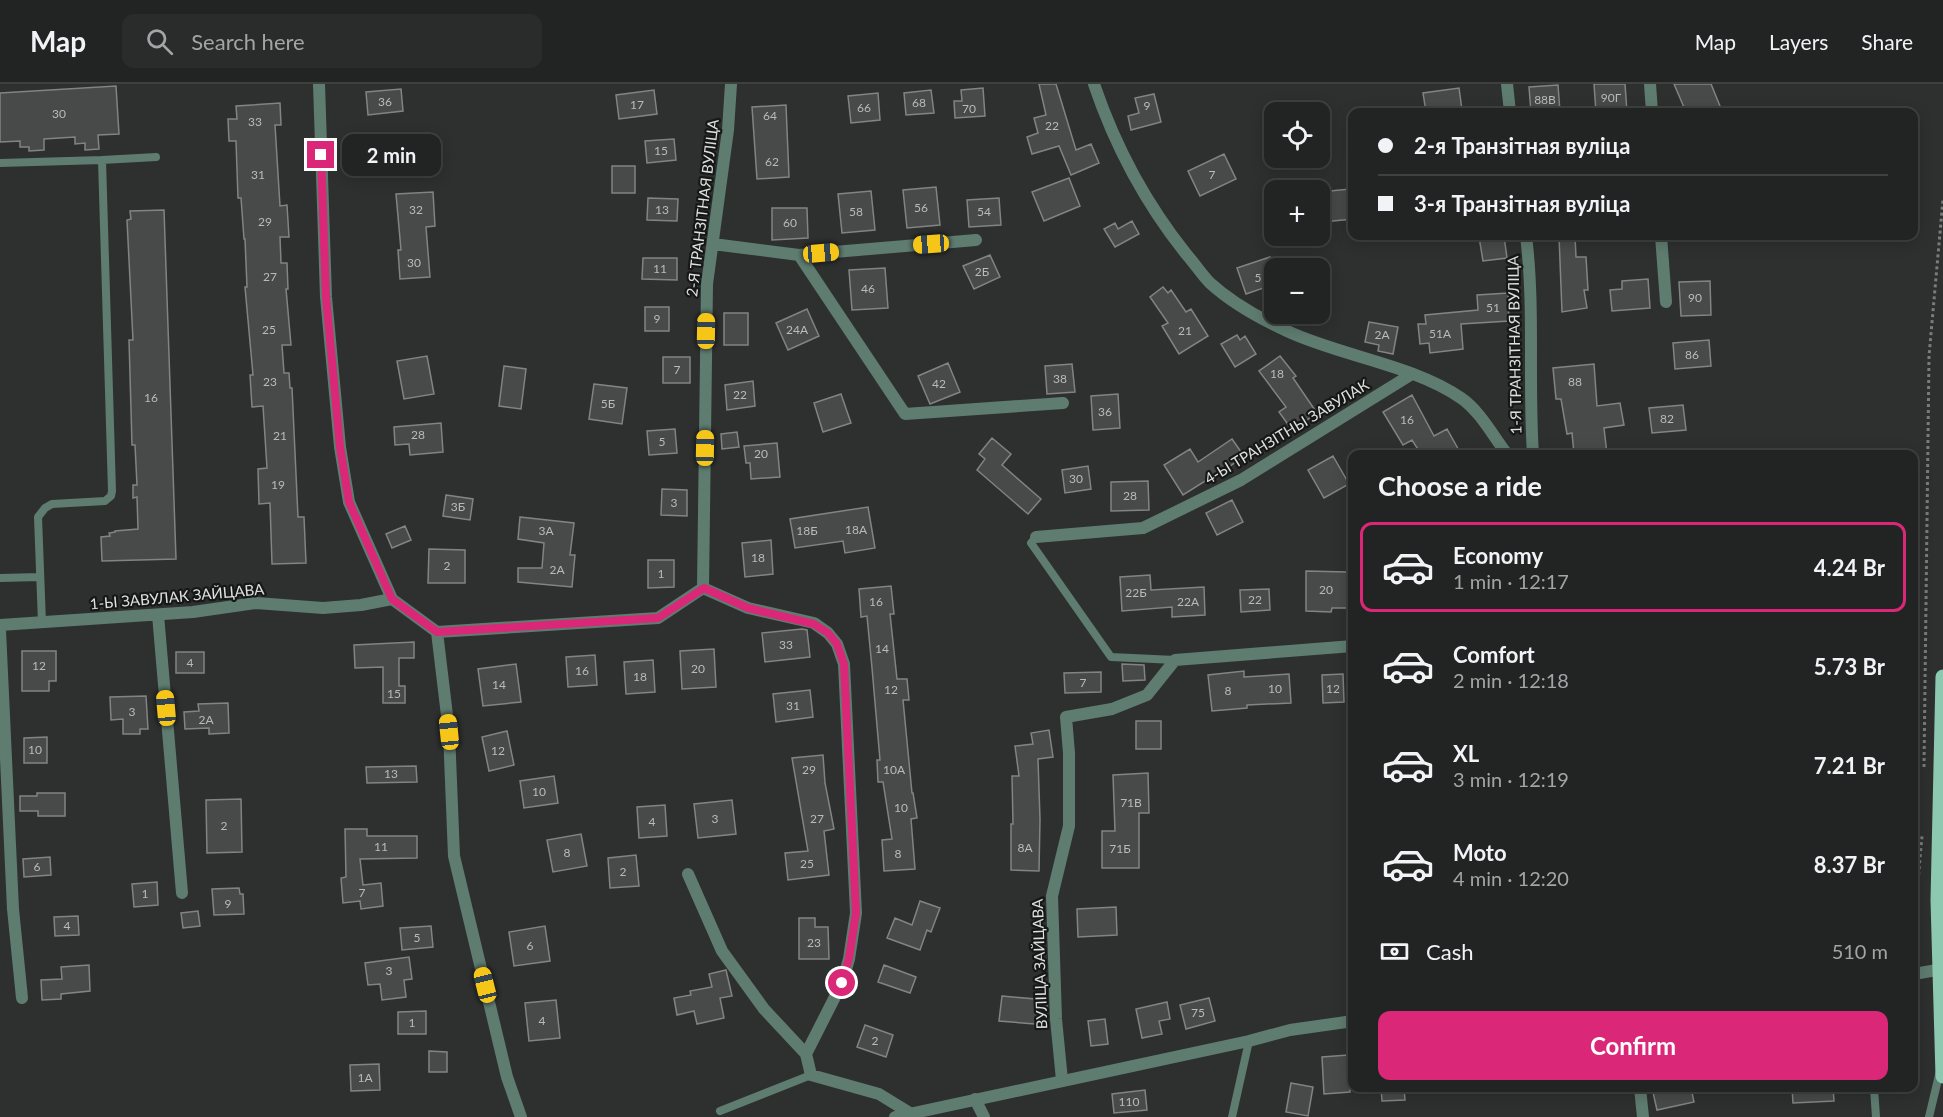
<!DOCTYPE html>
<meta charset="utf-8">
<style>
:root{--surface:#222423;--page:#2a2c2b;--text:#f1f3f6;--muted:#a2a4a6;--line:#3f4141;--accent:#db2777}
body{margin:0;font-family:Lato,sans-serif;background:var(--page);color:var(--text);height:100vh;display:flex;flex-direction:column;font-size:22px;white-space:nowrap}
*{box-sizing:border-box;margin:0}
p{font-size:20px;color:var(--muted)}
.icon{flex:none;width:33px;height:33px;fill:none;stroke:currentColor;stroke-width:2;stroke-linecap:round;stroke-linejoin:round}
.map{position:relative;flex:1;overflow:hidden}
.details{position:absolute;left:1348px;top:366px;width:570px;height:642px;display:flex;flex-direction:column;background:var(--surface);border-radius:12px;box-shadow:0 3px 15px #0003,0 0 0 2px var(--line)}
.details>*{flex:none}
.hud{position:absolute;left:1348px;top:24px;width:570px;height:132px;border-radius:12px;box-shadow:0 3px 15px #0003,0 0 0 2px var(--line);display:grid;align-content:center;height:132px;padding:0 30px;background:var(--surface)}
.fabs{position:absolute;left:1264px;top:18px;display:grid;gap:12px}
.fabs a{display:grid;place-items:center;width:66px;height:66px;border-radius:12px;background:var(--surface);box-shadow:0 3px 15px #0003,0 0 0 2px var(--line);font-size:30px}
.end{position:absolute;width:27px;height:27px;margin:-14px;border:8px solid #db2777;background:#fff;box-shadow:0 0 0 3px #fff}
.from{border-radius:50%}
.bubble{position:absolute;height:42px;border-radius:12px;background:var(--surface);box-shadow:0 3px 15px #0003,0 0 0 2px var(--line);font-size:20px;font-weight:700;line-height:42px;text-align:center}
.car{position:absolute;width:18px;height:36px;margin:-18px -9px;border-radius:8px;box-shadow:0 0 4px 2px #0007;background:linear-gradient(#f5c518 24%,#345 0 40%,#f5c518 0 76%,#345 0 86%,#f5c518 0)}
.hud b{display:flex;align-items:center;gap:21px;height:57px;font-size:22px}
.hud b+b{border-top:2px solid var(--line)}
.hud i{width:15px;height:15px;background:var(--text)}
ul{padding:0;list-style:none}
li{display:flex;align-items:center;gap:18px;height:90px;margin:0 12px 9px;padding:0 18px;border:3px solid transparent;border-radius:12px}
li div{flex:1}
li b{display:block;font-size:22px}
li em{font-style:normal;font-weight:700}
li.current{border-color:var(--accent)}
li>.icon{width:54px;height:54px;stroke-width:1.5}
h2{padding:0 30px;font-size:27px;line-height:72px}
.pay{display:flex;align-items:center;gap:15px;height:66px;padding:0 30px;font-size:22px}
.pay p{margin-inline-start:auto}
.cta{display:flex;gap:12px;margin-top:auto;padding:12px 30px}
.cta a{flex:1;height:69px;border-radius:12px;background:var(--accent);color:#fff;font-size:24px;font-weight:700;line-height:69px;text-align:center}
header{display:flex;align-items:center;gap:36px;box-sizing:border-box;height:84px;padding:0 30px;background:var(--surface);border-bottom:2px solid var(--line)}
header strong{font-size:28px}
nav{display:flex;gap:33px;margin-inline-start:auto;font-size:21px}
.search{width:420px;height:54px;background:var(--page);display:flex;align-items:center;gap:15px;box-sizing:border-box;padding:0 21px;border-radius:12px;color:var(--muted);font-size:22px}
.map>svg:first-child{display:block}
</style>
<header>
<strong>Map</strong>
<div class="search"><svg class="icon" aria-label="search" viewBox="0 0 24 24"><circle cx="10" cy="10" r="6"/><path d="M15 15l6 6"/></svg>Search here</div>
<nav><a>Map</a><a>Layers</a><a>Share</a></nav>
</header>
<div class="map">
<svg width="1943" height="1033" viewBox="0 0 1943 1033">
<rect width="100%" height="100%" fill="#2d302f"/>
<path fill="#474a49" stroke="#818483" stroke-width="1.5" d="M1039 0H1056L1076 66 1091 60 1099 79 1071 91 1059 62 1032 70 1027 53 1038 49 1034 34 1046 31Z
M1594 0H1625L1627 28H1596Z
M1674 0H1711L1720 22 1705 28H1686Z
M1558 1 1560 28H1531L1529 3Z
M116 2 119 50 98 51 99 65 85 66V59L75 60V53L44 55V66L29 67V63H20V57L0 58V9Z
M983 4 985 32 955 34 954 17H962L961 6Z
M1459 4 1462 26 1426 28 1423 9Z
M401 5 403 27 368 31 366 8Z
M654 6 657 30 619 35 616 11Z
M931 6 934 29 906 31 904 9Z
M878 9 880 36 851 39 848 12Z
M1154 10 1161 38 1131 46 1128 32 1139 29 1135 14Z
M280 19 281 41H275L280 122 287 121 289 153H280L281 179H287L288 205H286L291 261H282L284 289H289L290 304H292L298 433H304L306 479 272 480 270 419 259 420 258 385 267 384 263 322 252 323 250 291H253L245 203H247L245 155H244L241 114H238L236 57H229L228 35H237L236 22Z
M786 21 789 93 757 95 752 23Z
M426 54 428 80 391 83 389 57Z
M674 55 676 76 647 79 645 57Z
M1224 70 1236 95 1200 112 1188 87Z
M612 82H635V109H612Z
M1069 94 1080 122 1044 137 1032 108Z
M936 103 940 141 907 144 903 106Z
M1350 105 1353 135 1323 138 1320 108Z
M871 107 875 146 842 149 838 110Z
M433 108 435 142 426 143 430 193 400 195 398 166H401L396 110Z
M648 114 678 115 677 137 647 136Z
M999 114 1001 141 969 143 967 116Z
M772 124H807L808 154 772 156Z
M164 126 176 475 102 477 101 453 110 452 109 449 115 448V447L138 445 137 413 133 414V401H137L135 361H132L129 256H133L127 136 131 135 130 127Z
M1132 137 1139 150 1115 163 1104 145 1115 139 1118 145Z
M1491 152H1504L1507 174 1483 177 1479 153Z
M1559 152H1575L1576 173H1586L1588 206H1584L1587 224 1562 228Z
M990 171 1000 193 974 205 963 182Z
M1270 173 1275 188V200L1246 210 1237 184Z
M643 174H677V196L642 195Z
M885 184 888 224 852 226 849 186Z
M1648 195 1650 224 1612 227 1610 206 1622 205V197Z
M1710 197 1711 231 1681 232 1679 198Z
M1163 203 1168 209 1171 206 1186 228 1191 225 1208 252 1179 270 1162 242 1168 239 1150 213Z
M1508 209 1509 237 1461 240 1463 265 1430 269 1429 259 1420 260 1418 240H1426L1425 231 1478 226 1477 211Z
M645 223H669V247H645Z
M807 225 819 252 788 266 776 239Z
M724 229H748V261H724Z
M1369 238 1398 243 1393 270 1378 267 1379 261 1365 258Z
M1237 251 1240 256 1245 252 1256 270 1235 283 1221 260Z
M1709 256 1711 282 1675 285 1673 259Z
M427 272 434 310 404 315 397 277Z
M1280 272 1296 292 1293 294 1317 329 1292 346 1279 328 1286 323 1259 287Z
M663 273H690V299H663Z
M948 279 960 308 930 320 918 292Z
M1072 280 1075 308 1047 310 1045 282Z
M1594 280 1597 322 1620 319 1624 341 1604 344 1607 370H1574L1572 349 1567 350 1561 315H1556L1553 284Z
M504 282 526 285 521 325 499 322Z
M753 297 755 322 727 326 725 301Z
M594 300 627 304 622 340 589 335Z
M841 310 851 339 823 348 814 319Z
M1118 310 1120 344 1093 346 1091 312Z
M1412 311 1434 352 1447 345 1461 370H1421L1412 356 1403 361 1383 328Z
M1683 321 1686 346 1652 349 1649 324Z
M441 339 443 368 410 371 409 360 395 361 394 343Z
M675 345 677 369 649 371 647 347Z
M737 348 739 363 722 365 721 350Z
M992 354 1011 370 1002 381 1041 415 1028 430 977 386 985 375 979 370Z
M1232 355 1244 372 1222 388 1221 387 1183 411 1164 381 1190 365 1198 378Z
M777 359 780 393 751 395 750 379H746L744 362Z
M1333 372 1349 400 1324 414 1308 386Z
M1088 382 1091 405 1065 409 1062 386Z
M1148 397 1149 426 1111 427V398Z
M662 405 687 406V432L661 431Z
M446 411 473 415 470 436 443 432Z
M1232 416 1243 438 1217 451 1206 429Z
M868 423 875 464 845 469 843 457 795 464 790 435Z
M520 433 574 439 570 471H575L572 503 518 498V484H542L544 459 518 455Z
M405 442 411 456 392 464 386 450Z
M771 456 773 490 745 493 742 459Z
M429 465 465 466V499H428Z
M648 476H674V503L648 504Z
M1306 487 1347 488V524H1332L1331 528 1306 527Z
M1150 491 1151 506 1204 503 1205 531 1172 533V523L1122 527 1120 493Z
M891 502 894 530H890L897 595H907L909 616H903L912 709H913L917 734 911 735 915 785 884 787 882 756 892 755 883 698H878L877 676H880L872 584 867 532 861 533 859 505Z
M1269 505 1270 526 1241 528 1240 506Z
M802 545 807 546 810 573 765 578 762 549Z
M414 558V574H399V602H405V619H383V583L355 584 354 561Z
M714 565 716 603 682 605 680 567Z
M22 567H56V597H49V607H22Z
M176 568H204V589H176Z
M595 571 597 601 568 603 566 573Z
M653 576 655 608 626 610 624 578Z
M516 580 521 618 483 622 478 585Z
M1122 580 1144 581 1145 596 1123 597Z
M1244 587V593L1289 590 1291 619 1247 621V624L1212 627 1208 591Z
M1101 588V608L1065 609 1064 589Z
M1343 590 1344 618 1323 619 1322 591Z
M810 606 813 633 776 638 773 610Z
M146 612 148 645H140V650H123V635L111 636 110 613Z
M228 619 229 649 209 650V644L185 645 184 628 199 627 198 620Z
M1136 637H1161V665H1136Z
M1049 646 1053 673 1038 675 1040 735 1039 787 1011 786V740H1013L1012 692H1019L1015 662 1033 660 1031 649Z
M507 647 514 681 489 687 482 653Z
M47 653V679H24V654Z
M823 671 825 699 834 745 824 747 829 791 788 796 785 769 808 767 792 674Z
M416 682 417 698 367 699 366 683Z
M1148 689 1149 729H1139V784H1102V747H1115L1113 691Z
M554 692 558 719 524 724 520 697Z
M37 709H65V732H38V727H20V712H37Z
M241 715 242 768 207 769 206 716Z
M732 716 736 750 698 754 694 720Z
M665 721 667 752 639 754 637 723Z
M345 745H367V752H417V774L360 775 363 801 381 799 383 822 361 825 360 817 343 819 341 794 346 793Z
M581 750 587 782 553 788 547 756Z
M636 771 639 802 610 804 608 774Z
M50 773 51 791 24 793 23 775Z
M157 798 158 821 134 823 132 800Z
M239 804 240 810H243L244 830 214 831 212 805Z
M920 817 940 824 931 848 927 846 920 866 887 854 895 834 912 841Z
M1116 823 1117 851 1078 853 1077 825Z
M198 827 200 842 183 844 181 829Z
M78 832 79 851 55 852 54 833Z
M799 834H815V843H828L829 875H799Z
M431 842 433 863 402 866 400 844Z
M545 842 550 877 514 882 509 848Z
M409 873 412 895 404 896 406 913 382 916 380 900 368 901 365 879Z
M89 881 90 907 61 910V915L42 916 41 896 62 895 61 883Z
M884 881 916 893 910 909 878 898Z
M726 886 732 912 720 914 724 934 697 940 694 927 677 931 674 914 691 911 690 907 712 903 709 890Z
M1002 912 1047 916V941L999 937Z
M1209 914 1215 937 1186 945 1180 921Z
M556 916 560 954 529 957 525 919Z
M1167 918 1170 935 1159 937 1162 950 1142 954 1136 925Z
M426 927V950H398V928Z
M1105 935 1108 960 1091 962 1088 937Z
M865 941 893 951 886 973 857 963Z
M429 967 447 968V988H429Z
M1348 971 1350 1008 1324 1010 1322 973Z
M379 980 380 1006 351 1007 350 981Z
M1291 999 1313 1003 1308 1032 1286 1028Z
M1381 1004H1404L1405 1016 1382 1017Z
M1652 1004H1691L1694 1018 1657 1026Z
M1792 1004H1833L1834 1017 1793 1019Z
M1145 1006 1147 1026 1114 1029 1112 1010Z"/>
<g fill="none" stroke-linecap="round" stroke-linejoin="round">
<path stroke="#797c7b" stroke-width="3" stroke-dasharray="3 3" stroke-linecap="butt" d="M1924 683 1929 272 1943 115
M1916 821 1922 752"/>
<path stroke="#5f7c70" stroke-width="8" d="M102 76 156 73
M0 79 102 76 112 407 111 412 105 417 52 420 45 424 38 433 42 539
M1036 453 1031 459 1111 573 1175 576
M0 494 40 493
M1874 1004 1876 1033
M720 1027 811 991
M1232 1033 1249 957
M1929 1033 1940 987"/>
<path stroke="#5f7c70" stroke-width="12" d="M319 0 326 213 340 363 349 418 392 515 437 548 449 648 454 772 507 993 521 1033
M1094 0C1115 62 1146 120 1187 171 1195 180 1202 191 1210 199 1232 219 1261 235 1287 247 1340 272 1414 281 1461 314 1480 327 1493 352 1507 370
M1507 0 1510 28
M1650 0 1652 28
M1526 152C1535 224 1528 298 1533 370
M1661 152 1666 218
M713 160 799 171 905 330 1063 319
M799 171 976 156
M1036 453 1143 444 1241 396 1412 290
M703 504 707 200 728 46 731 0
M158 531 182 809
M0 541 193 528 256 519 323 524 361 521 392 515
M0 546 13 825 22 914
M437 548 658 534 703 504 748 524 814 539 828 549 837 560 844 580 856 829 849 875 842 899 806 970 811 991 879 1010 910 1029
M688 790 722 867 764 925 806 970
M1062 996 1056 935 1052 812 1069 742V669L1066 633 1112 625 1147 611 1175 576 1353 562
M1640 1004 1643 1033
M975 1015 984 1033"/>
<path stroke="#5f7c70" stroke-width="12" d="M1914 890 1943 885
M895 1033 1249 957 1290 946 1353 937"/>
<path stroke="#8cc9b0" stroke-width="15" d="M1943 593 1938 816 1943 992"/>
</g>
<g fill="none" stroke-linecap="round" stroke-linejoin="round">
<path stroke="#db2777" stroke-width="8" d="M321 71 326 213 340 363 349 418 392 515 437 548 658 534 704 504 748 524 814 540 828 549 837 560 844 580 856 829 849 874 842 899"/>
</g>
<g text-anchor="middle" stroke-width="4.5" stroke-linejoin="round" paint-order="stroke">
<g font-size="12" fill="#b9bbba">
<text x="1611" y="18">90Г</text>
<text x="1545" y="20">88В</text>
<text x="385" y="22">36</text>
<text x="919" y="23">68</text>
<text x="637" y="25">17</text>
<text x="1147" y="26">9</text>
<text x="864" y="28">66</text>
<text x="969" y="29">70</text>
<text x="59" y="34">30</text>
<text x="770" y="36">64</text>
<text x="255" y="42">33</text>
<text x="1052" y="46">22</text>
<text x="661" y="71">15</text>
<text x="772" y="82">62</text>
<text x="258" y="95">31</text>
<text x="1212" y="95">7</text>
<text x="921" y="128">56</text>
<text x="416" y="130">32</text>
<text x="662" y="130">13</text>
<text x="856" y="132">58</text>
<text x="984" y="132">54</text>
<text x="265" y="142">29</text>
<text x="790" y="143">60</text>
<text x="414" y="183">30</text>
<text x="660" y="189">11</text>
<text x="982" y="192">2Б</text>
<text x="270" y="197">27</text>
<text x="1258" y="198">5</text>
<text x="868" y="209">46</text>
<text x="1695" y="218">90</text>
<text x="1493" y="228">51</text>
<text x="657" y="239">9</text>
<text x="269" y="250">25</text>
<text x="797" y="250">24А</text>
<text x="1185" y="251">21</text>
<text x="1440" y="254">51А</text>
<text x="1382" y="255">2А</text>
<text x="1692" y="275">86</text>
<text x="677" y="290">7</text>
<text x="1277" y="294">18</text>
<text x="1060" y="299">38</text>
<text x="270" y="302">23</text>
<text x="1575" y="302">88</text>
<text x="939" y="304">42</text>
<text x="740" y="315">22</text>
<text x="151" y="318">16</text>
<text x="608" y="324">5Б</text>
<text x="1105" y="332">36</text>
<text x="1667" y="339">82</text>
<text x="1407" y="340">16</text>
<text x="418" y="355">28</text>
<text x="280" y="356">21</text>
<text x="662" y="362">5</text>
<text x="761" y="374">20</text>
<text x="1076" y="399">30</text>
<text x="278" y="405">19</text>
<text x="1130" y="416">28</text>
<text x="674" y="423">3</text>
<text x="458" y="427">3Б</text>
<text x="856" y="450">18А</text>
<text x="546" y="451">3А</text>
<text x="807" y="451">18Б</text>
<text x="758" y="478">18</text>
<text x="447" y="486">2</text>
<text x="557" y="490">2А</text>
<text x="661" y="494">1</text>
<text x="1326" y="510">20</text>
<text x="1136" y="513">22Б</text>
<text x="1255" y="520">22</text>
<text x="876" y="522">16</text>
<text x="1188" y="522">22А</text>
<text x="786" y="565">33</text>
<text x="882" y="569">14</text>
<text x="190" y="583">4</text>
<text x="39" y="586">12</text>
<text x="698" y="589">20</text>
<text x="582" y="591">16</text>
<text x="640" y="597">18</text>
<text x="1083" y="603">7</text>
<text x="499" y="605">14</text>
<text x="1275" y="609">10</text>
<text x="1333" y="609">12</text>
<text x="891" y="610">12</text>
<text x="1228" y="611">8</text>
<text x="394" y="614">15</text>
<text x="793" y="626">31</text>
<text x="132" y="632">3</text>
<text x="206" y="640">2А</text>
<text x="35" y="670">10</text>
<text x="498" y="671">12</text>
<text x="809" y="690">29</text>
<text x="894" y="690">10А</text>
<text x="391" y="694">13</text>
<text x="539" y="712">10</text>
<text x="1131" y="723">71В</text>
<text x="901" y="728">10</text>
<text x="715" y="739">3</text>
<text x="817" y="739">27</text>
<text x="652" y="742">4</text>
<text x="224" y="746">2</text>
<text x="381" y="767">11</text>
<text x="1025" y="768">8А</text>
<text x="1120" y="769">71Б</text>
<text x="567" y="773">8</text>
<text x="898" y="774">8</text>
<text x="807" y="784">25</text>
<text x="37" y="787">6</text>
<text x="623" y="792">2</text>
<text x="362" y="813">7</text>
<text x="145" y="814">1</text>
<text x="228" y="824">9</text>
<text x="67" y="846">4</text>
<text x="417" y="858">5</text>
<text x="814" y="863">23</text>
<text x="530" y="866">6</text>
<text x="389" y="891">3</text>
<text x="1198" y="933">75</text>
<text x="542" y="941">4</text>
<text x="412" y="943">1</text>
<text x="875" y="961">2</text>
<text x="365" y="998">1А</text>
<text x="1129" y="1022">110</text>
</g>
<g font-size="15" fill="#dfe1e0" stroke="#161817">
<text transform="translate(703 124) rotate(-83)" y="5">2-Я ТРАНЗІТНАЯ ВУЛІЦА</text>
<text transform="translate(1515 261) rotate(-91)" y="5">1-Я ТРАНЗІТНАЯ ВУЛІЦА</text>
<text transform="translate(1287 348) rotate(-31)" y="5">4-Ы ТРАНЗІТНЫ ЗАВУЛАК</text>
<text transform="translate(177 513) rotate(-5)" y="5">1-Ы ЗАВУЛАК ЗАЙЦАВА</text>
<text transform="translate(1040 880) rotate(-92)" y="5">ВУЛІЦА ЗАЙЦАВА</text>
</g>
</g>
</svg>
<div class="fabs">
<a><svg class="icon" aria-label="locate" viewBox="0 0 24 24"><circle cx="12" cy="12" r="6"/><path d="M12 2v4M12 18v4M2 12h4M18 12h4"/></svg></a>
<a>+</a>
<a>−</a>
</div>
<i class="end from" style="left:842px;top:899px"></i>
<i class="end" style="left:321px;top:71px"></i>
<div class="bubble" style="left:342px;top:50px;width:99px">2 min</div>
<i class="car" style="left:931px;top:160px;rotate:266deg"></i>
<i class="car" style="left:821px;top:169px;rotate:85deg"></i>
<i class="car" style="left:706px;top:247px;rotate:1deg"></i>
<i class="car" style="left:705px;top:364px;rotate:1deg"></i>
<i class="car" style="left:166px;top:624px;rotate:355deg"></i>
<i class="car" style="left:449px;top:648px;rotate:354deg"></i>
<i class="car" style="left:485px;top:901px;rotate:346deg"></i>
<div class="hud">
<b><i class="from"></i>2-я Транзітная вуліца</b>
<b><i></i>3-я Транзітная вуліца</b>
</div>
<section class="details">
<h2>Choose a ride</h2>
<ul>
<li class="current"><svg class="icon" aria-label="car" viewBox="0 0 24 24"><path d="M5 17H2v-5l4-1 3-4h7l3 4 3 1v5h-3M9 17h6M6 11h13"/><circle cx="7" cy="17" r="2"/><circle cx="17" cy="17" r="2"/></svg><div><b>Economy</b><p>1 min · 12:17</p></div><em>4.24 Br</em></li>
<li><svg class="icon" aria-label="car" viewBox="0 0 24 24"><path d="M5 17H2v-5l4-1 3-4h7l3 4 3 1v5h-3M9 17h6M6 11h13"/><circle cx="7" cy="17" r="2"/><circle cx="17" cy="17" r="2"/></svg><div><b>Comfort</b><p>2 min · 12:18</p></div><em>5.73 Br</em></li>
<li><svg class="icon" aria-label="car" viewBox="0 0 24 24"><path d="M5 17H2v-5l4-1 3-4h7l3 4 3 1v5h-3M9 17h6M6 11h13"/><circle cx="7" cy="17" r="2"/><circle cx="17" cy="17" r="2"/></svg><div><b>XL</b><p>3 min · 12:19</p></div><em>7.21 Br</em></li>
<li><svg class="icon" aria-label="car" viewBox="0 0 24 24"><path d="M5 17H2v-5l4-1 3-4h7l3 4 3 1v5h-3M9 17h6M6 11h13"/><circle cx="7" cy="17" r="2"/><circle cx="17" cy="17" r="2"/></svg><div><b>Moto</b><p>4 min · 12:20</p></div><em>8.37 Br</em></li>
</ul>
<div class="pay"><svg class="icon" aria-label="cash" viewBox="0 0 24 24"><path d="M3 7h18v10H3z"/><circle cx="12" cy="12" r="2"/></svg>Cash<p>510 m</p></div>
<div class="cta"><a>Confirm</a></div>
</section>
</div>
